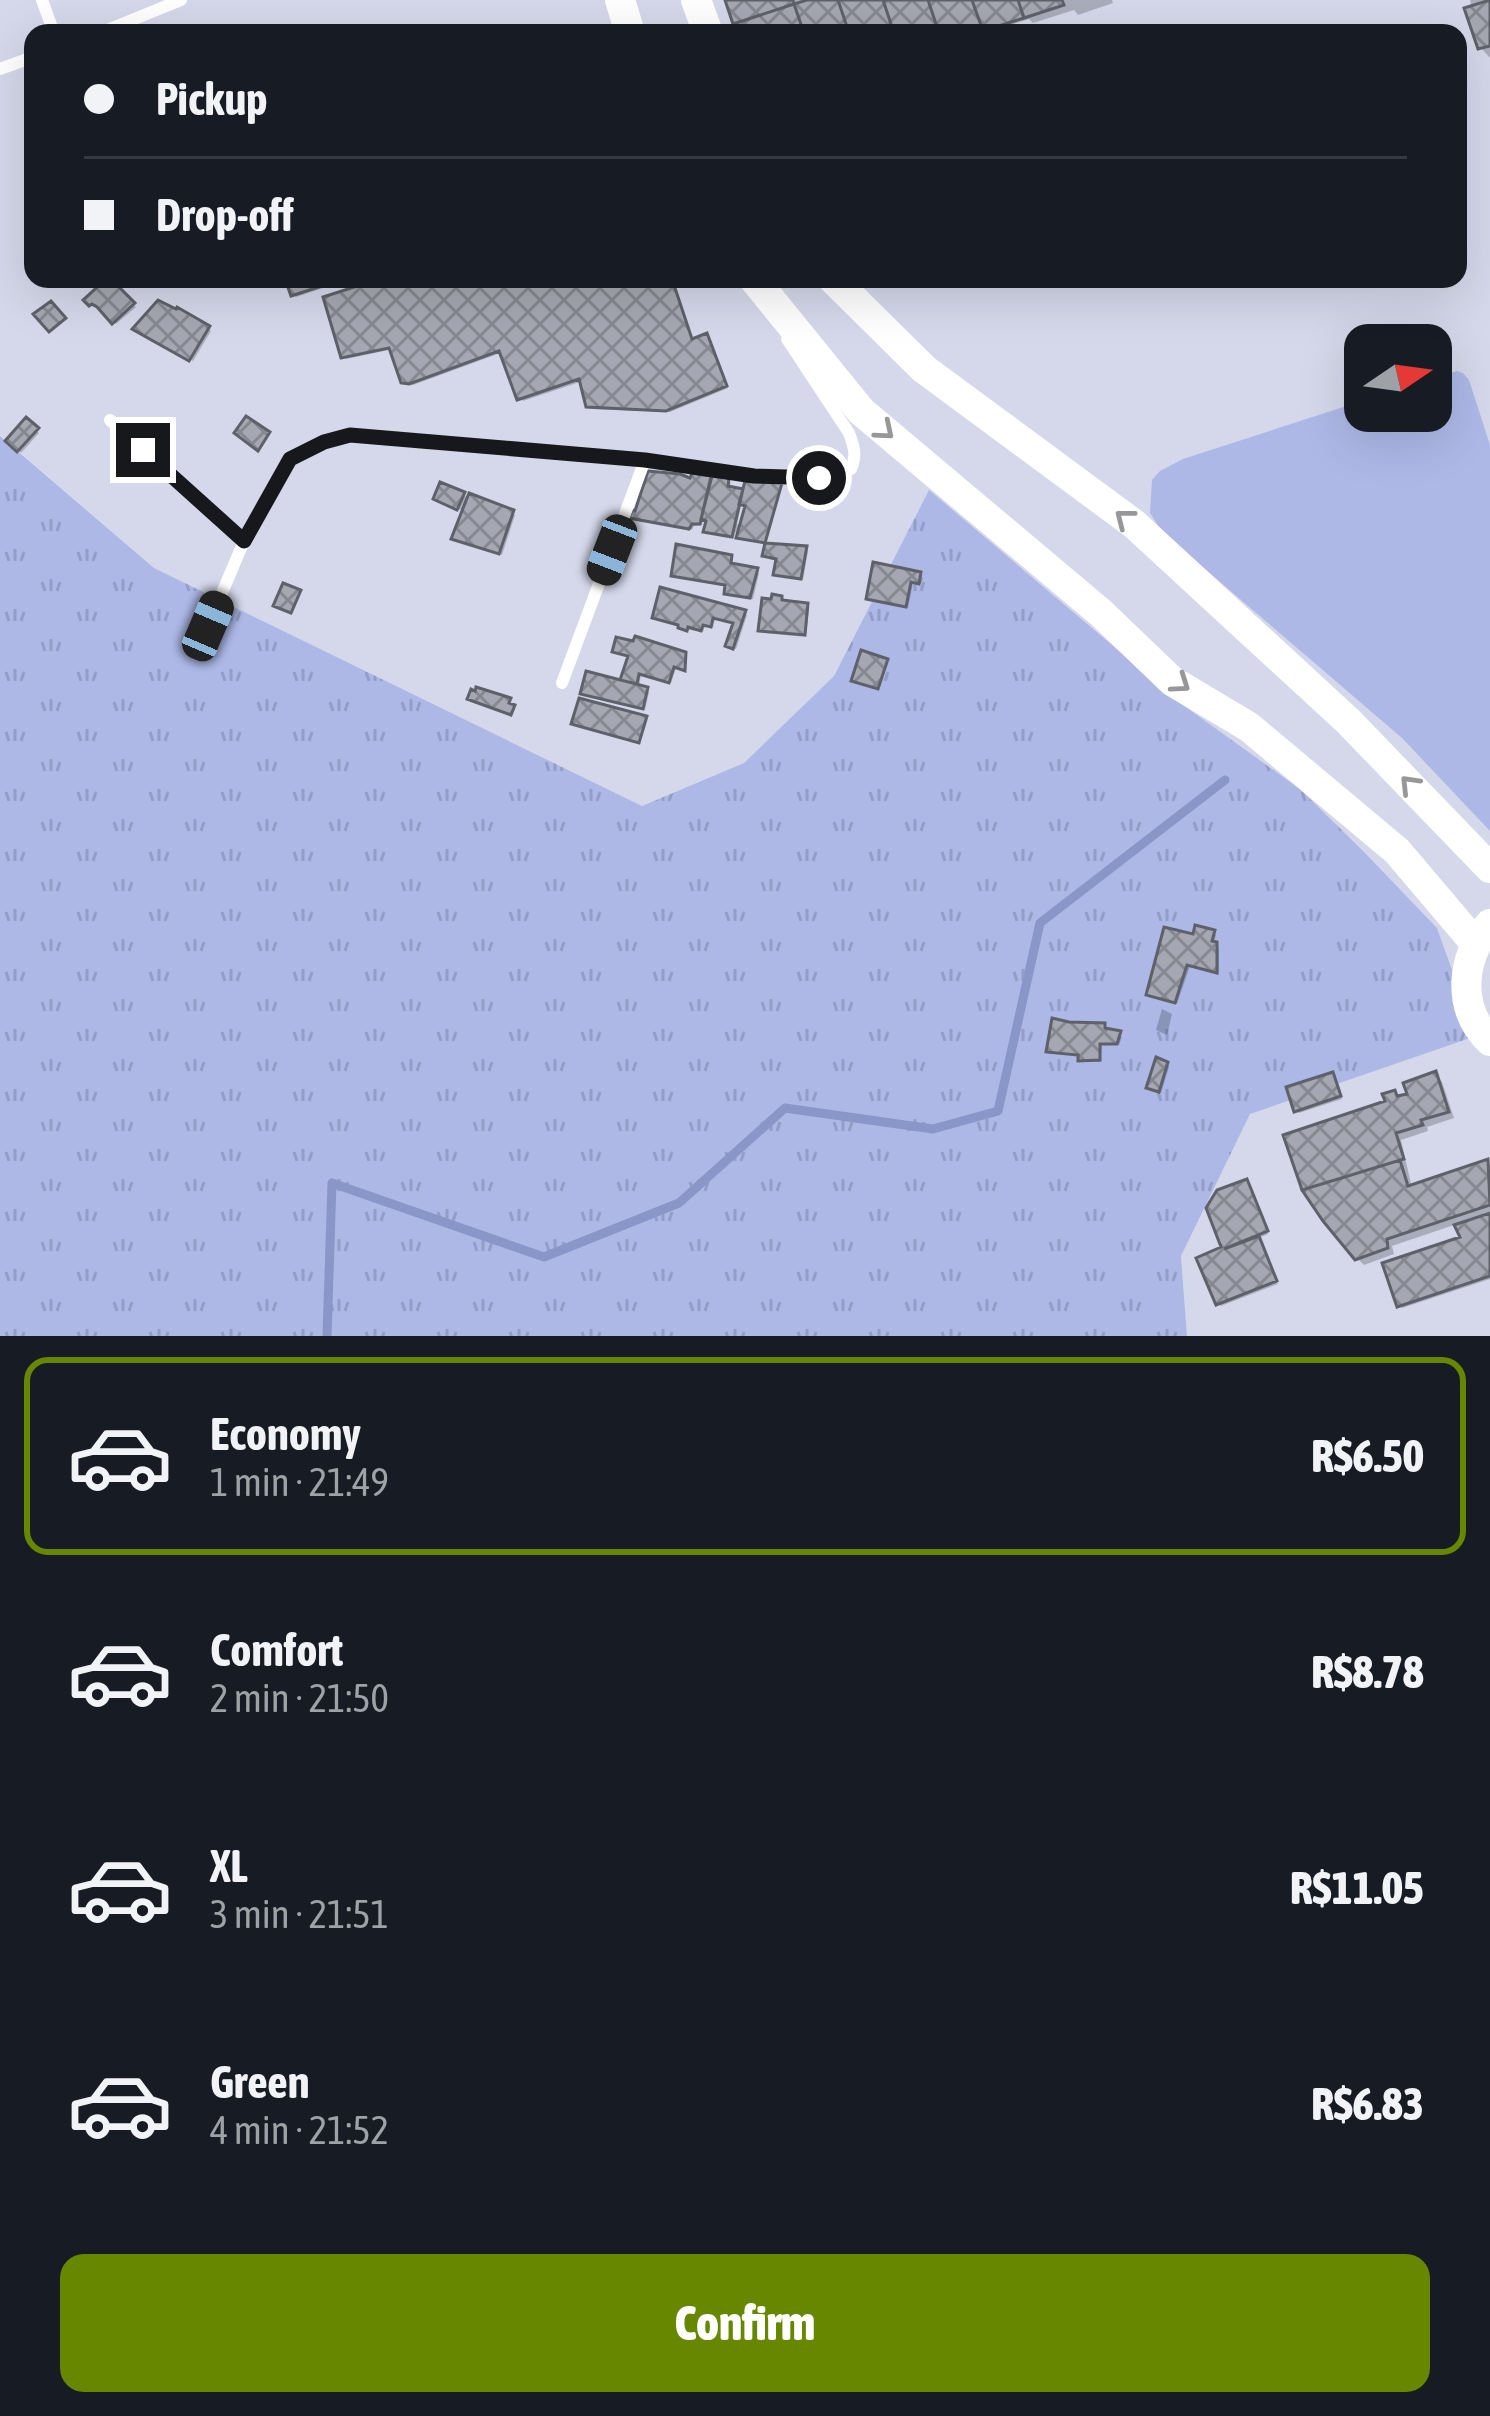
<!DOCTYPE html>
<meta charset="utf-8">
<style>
:root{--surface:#171b24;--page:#20242c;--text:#f1f3f6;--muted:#9ea1a6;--line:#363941;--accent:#678700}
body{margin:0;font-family:"Asap Condensed",sans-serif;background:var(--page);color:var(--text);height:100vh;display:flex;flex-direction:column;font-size:45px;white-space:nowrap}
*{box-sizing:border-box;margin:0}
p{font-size:39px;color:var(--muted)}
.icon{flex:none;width:66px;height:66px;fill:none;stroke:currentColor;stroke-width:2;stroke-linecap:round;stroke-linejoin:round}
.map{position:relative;height:1336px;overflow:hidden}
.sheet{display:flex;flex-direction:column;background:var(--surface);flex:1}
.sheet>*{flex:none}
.hud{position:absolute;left:24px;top:24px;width:1443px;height:264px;border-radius:24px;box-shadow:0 12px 48px #0002;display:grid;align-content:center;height:264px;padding:0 60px;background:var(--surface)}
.needle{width:78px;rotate:77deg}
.controls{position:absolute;left:1344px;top:324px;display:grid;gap:24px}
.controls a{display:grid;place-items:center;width:108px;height:108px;border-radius:24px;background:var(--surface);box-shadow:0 12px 48px #0002;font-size:60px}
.end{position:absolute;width:54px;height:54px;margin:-27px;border:15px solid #17181c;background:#fff;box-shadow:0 0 0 6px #fff}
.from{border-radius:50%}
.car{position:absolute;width:36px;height:72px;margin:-36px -18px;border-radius:15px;box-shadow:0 0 9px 3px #0007;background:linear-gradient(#222 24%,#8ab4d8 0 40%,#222 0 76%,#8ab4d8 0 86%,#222 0)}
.hud b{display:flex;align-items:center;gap:42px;height:114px;font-size:45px}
.hud b+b{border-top:3px solid var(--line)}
.hud i{width:30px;height:30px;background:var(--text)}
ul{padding:21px 0 0;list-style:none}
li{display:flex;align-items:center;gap:36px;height:198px;margin:0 24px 18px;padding:0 36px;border:6px solid transparent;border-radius:24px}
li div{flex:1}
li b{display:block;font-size:45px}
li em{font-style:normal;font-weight:800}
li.on{border-color:var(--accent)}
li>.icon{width:108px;height:108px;stroke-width:1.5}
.cta{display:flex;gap:24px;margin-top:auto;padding:24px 60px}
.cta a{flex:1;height:138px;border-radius:24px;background:var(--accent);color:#fff;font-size:48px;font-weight:800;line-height:138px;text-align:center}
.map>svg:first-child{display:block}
</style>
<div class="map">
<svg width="1490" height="1336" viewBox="0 0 1490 1336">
<defs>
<pattern id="grass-tufts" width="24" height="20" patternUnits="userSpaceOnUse" patternTransform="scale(3)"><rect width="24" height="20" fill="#adb8e7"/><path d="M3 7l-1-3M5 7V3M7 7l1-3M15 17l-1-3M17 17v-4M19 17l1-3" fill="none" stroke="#949dc6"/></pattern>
<pattern id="building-cross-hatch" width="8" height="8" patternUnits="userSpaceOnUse" patternTransform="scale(3)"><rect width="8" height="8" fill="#a5a8b2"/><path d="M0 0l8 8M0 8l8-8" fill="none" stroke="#858890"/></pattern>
</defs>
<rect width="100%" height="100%" fill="#e1e4ef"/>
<path fill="#d4d8ea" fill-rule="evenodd" d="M0 0H1490V1336H1187L1181 1256 1250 1114 1475 1030 1437 928 1300 789 1183 705 929 491 834 676 744 763 642 806 154 568 0 435ZM33 33H1458V279H33ZM1365 345H1431V411H1365Z"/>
<path fill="url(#grass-tufts)" d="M0 436 154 568 642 806 744 763 834 676 929 490 1183 705 1300 789 1364 852 1437 928 1476 1036 1250 1114 1181 1256 1187 1336H0Z"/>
<path fill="#adb8e7" d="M1457 371 1463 373 1469 380 1490 445V831L1402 738 1162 532 1150 513 1152 480 1160 471 1183 459 1365 400V411H1431V379Z"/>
<path fill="#0003" fill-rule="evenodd" d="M729 0H1112L1113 3 1078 15 1074 10 1033 23 1029 19 986 33H739Z
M1470 0H1490V58L1481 48Z
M288 279H320L323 288 296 297Z
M388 279H672L693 342 707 336 709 339 728 388 670 412 592 409 583 381 523 401 503 352 413 385H406L393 349 346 359 344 356Z
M110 282 136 307 116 324 97 304 93 307 87 300Z
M208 328 211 331 193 361 139 331Z
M26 421 39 433 21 453 9 441Z
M694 476 728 481 731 483 729 489 745 493 778 486 762 543 742 539 735 532 734 538 709 533 707 531 709 521 703 520 702 525 694 526 692 530 632 517 692 482ZM741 506H748L743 526 737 524Z
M463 494 469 500 515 515 502 555 457 540 465 512 439 501Z
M806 549 808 551 803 580 779 576 776 574 779 560 765 555Z
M731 557 733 560 732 566 759 573 753 599 729 595 727 593 728 586 674 575Z
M920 575 923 578 921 584 913 583 908 608 869 598Z
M781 598 809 608 806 637 764 633 762 630Z
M744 612 747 615 736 649 731 648 736 624 715 619 713 628 705 626 703 632 683 629 679 625 658 619Z
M615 651 685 655 687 657 685 671 676 668 671 683 641 674 639 688 649 692 645 710 583 693 622 684 631 657Z
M1214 933 1216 935 1214 943 1219 948V973L1190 966 1177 1004 1149 994Z
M1162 1009 1172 1014 1167 1035 1156 1030Z
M1103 1026 1122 1037 1119 1045H1102L1101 1062H1084L1081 1056 1049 1051Z
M1167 1064 1169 1067 1161 1093 1152 1090 1149 1087Z
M1436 1075 1442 1082 1454 1118 1427 1127 1428 1131 1401 1140 1412 1188 1487 1163 1490 1165V1279L1402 1308 1400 1305 1464 1239 1457 1224 1392 1246 1394 1254 1364 1265 1357 1258 1389 1103 1394 1093 1400 1099 1411 1096Z
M1334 1078 1342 1099 1299 1113 1297 1111Z
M1249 1185 1268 1234 1259 1238 1278 1284 1221 1306 1219 1303 1225 1249 1209 1209Z"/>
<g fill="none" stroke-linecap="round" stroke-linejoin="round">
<path stroke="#8b96c8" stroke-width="9" d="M327 1336 332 1183 544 1257 679 1203 785 1108 933 1129 998 1111 1040 923 1225 780"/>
</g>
<path fill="url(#building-cross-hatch)" stroke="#5f616a" stroke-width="3" d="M725 0H793L794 4 733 24Z
M807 0H838L849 33H804L794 4Z
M838 0H883L894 33H849Z
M883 0H928L939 33H894Z
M928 0H972L983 31 939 33Z
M972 0H1018L1024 18 983 31Z
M1018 0H1062L1064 5 1024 18Z
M1490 0V46L1478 49 1464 8Z
M794 4 804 33H736L733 24Z
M111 279 135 303 112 324 97 307 92 304 89 306 83 300 105 280 106 282Z
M285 279H320L322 286 291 296Z
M379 279H672L692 339 707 333 727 386 666 411 586 407 579 379 517 400 499 351 409 384 401 383 389 348 341 358 323 297Z
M158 300 176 309 177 307 210 326 189 361 132 329Z
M51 301 66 318 49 332 33 314Z
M246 416 270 432 258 451 234 433Z
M26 417 39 428 17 452 5 441Z
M648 471 680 474 690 478 692 473 711 476 700 524H692L689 529 629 518 632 510 635 511Z
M712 476 729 478 728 486 743 489 732 537 703 532 706 521 701 519Z
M745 481 782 483 765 543 736 538 745 506 739 504Z
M440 482 465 492 457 510 433 499Z
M469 493 514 510 499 554 451 539Z
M765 543 807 546 801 579 773 575 776 559 762 556Z
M676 544 732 555 731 563 758 568 750 598 724 594 725 585 671 576Z
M873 562 921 572 919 584 911 582 906 607 866 599Z
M283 583 301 590 291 613 273 606Z
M660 587 746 610 733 649 725 646 733 623 713 618 711 627 703 625 701 631 688 627 687 631 678 628V625L652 618Z
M772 594 782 596V600L808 603 805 635 758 631 762 598 771 599Z
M635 636 686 652 685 671 674 667 669 683 639 674 637 684 620 680 628 656 612 652 616 637 633 641Z
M861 650 888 659 878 689 851 681Z
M586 671 648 687 643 709 580 694Z
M476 687 511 698 509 703 515 705 511 715 467 699 471 689 475 691Z
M579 698 647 716 639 743 571 724Z
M1195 925 1215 930 1212 941 1217 942V973L1187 965 1175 1003 1146 995 1164 927 1193 934Z
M1052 1018 1069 1022 1105 1023V1028L1121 1031 1117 1044H1100V1060L1078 1061V1055L1046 1052Z
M1156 1057 1168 1062 1159 1092 1146 1088Z
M1436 1071 1449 1112 1421 1120 1423 1125 1396 1133 1404 1159 1302 1190 1283 1135 1385 1101 1382 1094 1395 1090 1397 1096 1407 1094 1403 1083Z
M1333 1072 1341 1096 1294 1112 1286 1087Z
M1488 1159 1490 1205 1387 1239 1388 1248 1355 1260 1323 1221 1302 1190 1400 1160 1408 1186Z
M1247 1179 1268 1231 1224 1249 1259 1236 1277 1281 1216 1305 1196 1258 1221 1247 1206 1208 1217 1190Z
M1490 1213V1276L1397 1307 1382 1263 1460 1237 1454 1225Z"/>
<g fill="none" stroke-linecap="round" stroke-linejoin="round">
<path stroke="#fff" stroke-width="12" d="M42 0 54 33
M100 33 181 0
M0 69 33 57
M110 420 244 541
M208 626 244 541 290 459 324 442 350 435C448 443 546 450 643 460 703 467 795 492 851 469 857 456 854 446 849 433L787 339
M562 683 645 460"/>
<path stroke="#fff" stroke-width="30" d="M620 0 630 33
M696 0 708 33
M754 279 861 411 1101 613 1172 681 1249 727 1397 851 1475 943
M833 279 924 369 1134 524 1348 721 1490 868
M1490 924C1461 958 1456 1008 1490 1041"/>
</g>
<defs><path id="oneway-chevron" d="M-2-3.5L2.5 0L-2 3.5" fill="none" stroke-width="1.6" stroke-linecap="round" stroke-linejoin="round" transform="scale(3)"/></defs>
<g stroke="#979799">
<use href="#oneway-chevron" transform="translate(885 431) rotate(40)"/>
<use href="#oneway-chevron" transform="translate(1124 518) rotate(-142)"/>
<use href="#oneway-chevron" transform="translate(1181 684) rotate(35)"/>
<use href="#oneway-chevron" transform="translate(1409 784) rotate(-134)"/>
</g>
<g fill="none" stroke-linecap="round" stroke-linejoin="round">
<path stroke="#17181c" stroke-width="15" d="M143 450 244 541 290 459 324 442 350 435 645 460 754 476 819 478"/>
</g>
</svg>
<div class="controls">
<a><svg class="needle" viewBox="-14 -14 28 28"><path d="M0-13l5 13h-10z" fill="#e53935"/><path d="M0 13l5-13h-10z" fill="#9ea1a6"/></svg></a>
</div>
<i class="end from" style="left:819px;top:478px"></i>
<i class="end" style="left:143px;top:450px"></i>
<i class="car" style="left:612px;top:550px;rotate:201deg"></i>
<i class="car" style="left:208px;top:626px;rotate:23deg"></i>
<div class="hud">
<b><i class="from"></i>Pickup</b>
<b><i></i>Drop-off</b>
</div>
</div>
<section class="sheet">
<ul>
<li class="on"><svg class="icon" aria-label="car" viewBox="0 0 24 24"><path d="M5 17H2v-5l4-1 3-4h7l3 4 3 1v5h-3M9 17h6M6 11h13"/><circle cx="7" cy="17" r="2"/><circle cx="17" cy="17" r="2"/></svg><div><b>Economy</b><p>1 min · 21:49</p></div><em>R$6.50</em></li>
<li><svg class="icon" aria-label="car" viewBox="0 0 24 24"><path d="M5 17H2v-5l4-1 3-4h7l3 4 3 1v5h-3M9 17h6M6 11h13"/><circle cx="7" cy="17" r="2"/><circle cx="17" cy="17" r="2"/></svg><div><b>Comfort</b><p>2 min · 21:50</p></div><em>R$8.78</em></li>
<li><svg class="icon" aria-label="car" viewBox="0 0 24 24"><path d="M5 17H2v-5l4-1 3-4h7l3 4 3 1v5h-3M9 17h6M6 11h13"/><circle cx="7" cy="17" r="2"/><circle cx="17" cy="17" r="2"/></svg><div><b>XL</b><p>3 min · 21:51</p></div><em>R$11.05</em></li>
<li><svg class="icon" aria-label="car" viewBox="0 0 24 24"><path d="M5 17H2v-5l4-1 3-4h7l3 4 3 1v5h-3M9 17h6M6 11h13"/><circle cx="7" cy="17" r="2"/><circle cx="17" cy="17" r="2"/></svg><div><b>Green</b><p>4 min · 21:52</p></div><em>R$6.83</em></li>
</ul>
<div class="cta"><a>Confirm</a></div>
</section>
